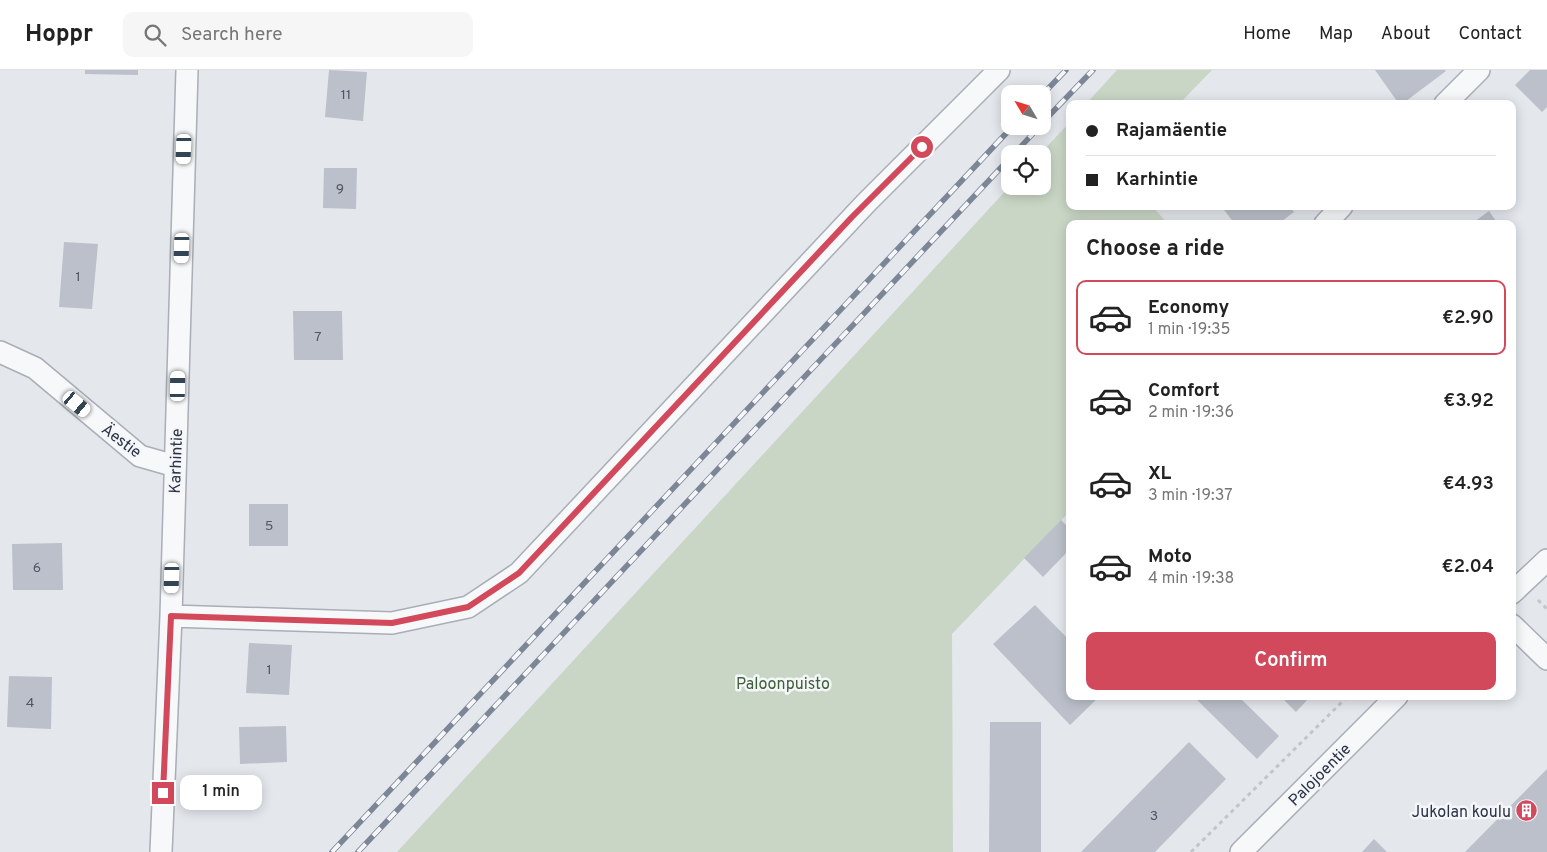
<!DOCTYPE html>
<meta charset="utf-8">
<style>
:root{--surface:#fff;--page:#f6f6f6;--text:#222;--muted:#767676;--line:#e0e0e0;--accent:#d1495b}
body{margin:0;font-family:Overpass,sans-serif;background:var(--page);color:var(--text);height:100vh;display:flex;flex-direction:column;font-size:19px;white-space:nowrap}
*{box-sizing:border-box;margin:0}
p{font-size:16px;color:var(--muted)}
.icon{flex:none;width:28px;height:28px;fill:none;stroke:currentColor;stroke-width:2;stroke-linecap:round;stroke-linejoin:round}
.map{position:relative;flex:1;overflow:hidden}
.panel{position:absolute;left:1066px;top:150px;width:450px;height:480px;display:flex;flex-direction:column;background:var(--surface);border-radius:10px;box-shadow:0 2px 12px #0003}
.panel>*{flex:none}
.top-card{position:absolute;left:1066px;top:30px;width:450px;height:110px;border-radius:10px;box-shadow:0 2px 12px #0003;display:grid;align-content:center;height:110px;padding:0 20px;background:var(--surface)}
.needle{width:32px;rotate:308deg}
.controls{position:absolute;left:1001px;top:15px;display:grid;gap:10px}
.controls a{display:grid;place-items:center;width:50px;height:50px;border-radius:10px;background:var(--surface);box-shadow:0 2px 12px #0003;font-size:25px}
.end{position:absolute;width:22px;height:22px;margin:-11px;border:6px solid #d1495b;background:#fff;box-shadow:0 0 0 2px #fff}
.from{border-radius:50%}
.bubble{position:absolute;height:35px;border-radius:10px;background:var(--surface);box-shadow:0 2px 12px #0003;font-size:16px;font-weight:600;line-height:35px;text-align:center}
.car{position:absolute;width:15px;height:30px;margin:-15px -8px;border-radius:6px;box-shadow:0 0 4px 1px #0007;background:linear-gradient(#fff 24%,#345 0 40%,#fff 0 76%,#345 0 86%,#fff 0)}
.top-card b{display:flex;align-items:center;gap:18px;height:48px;font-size:19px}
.top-card b+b{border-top:1px solid var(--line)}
.top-card i{width:12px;height:12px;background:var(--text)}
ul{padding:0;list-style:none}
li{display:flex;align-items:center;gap:15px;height:75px;margin:0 10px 8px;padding:0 10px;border:2px solid transparent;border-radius:10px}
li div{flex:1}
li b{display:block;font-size:19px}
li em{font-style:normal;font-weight:600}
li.active{border-color:var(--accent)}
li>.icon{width:45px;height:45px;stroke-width:1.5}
h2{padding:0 20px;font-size:22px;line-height:60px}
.action{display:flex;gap:10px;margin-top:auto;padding:10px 20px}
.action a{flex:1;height:58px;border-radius:10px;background:var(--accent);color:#fff;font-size:20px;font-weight:600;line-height:58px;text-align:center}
header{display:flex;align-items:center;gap:30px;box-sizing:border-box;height:70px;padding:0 25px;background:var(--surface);border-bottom:1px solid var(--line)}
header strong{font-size:24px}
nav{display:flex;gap:28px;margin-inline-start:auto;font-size:18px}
.search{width:350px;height:45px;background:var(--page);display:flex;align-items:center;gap:12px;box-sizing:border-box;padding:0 18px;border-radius:10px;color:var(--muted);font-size:19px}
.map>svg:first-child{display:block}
</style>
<header>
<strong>Hoppr</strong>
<div class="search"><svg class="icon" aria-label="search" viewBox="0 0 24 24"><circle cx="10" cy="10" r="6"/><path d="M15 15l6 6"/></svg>Search here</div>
<nav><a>Home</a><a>Map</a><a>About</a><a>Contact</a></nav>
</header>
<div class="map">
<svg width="1547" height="782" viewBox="0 0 1547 782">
<rect width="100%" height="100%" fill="#e4e7ec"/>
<path fill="#c9d6c5" d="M1117 0H1212L1179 34H1086Z
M1070 52V136H1152L1168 154H1070V441L952 564 953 782H397L1010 116H1042V84H1040Z"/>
<path fill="#bbc0ca" d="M85 0H138V5L85 4Z
M329 0 367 2 363 51 325 47Z
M1375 0H1445L1446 1 1402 34H1399Z
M1530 0H1547V37L1542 42 1515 15Z
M324 98H357L356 139 323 138Z
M1229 136H1290L1294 142 1278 154H1235L1224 140Z
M1489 141 1498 154H1471Z
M64 172 98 174 92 239 59 237Z
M293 241H342L343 290H294Z
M249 434H288V476H249Z
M1061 450 1070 459V479L1043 507 1024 488Z
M62 473 63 520H13L12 474Z
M1035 535 1070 571V626H1100L1070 655 993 574Z
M249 573 292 575 289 625 246 623Z
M9 606 52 607 51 659 7 657Z
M1193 626H1238L1279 666 1257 689Z
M1280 626H1311L1296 642Z
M990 652H1041V782H989Z
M286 656 287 692 240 694 239 657Z
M1189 672 1226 709 1155 782H1081Z
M1547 699V782H1465Z
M1374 769 1387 782H1362Z"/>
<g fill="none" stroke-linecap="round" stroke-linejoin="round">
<defs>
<path id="street" d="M1445 34 1479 0
M1325 154 1342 136
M0 282 35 298 140 386 175 396
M1512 523 1547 490
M171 546 392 553 468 537 519 503 866 133 999 0
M1512 555 1547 589
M161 782 171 546 187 0
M1241 782 1397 626"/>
</defs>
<use href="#street" stroke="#a9aeb7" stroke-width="24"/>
<path stroke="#c2c5cb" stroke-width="3" stroke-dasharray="4 4" stroke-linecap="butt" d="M1538 530 1547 539
M1191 782 1348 626"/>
<use href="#street" stroke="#f7f8fa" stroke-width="21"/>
<defs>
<path id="rail" d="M1042 25 1066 0
M1042 53 1093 0
M1014 84 1040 56
M332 782 1013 56
M358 782 1010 88"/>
</defs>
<use href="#rail" stroke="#7d8696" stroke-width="5.5"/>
<use href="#rail" stroke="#f4f6f9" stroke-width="4" stroke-dasharray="11" stroke-linecap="butt"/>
</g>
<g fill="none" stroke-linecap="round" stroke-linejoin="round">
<path stroke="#d1495b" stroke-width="6" d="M163 723 171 546 392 553 468 537 519 503 852 147 922 77"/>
</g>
<defs>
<symbol id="building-disc" viewBox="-11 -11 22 22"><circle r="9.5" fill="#d1495b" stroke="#f4f6f9"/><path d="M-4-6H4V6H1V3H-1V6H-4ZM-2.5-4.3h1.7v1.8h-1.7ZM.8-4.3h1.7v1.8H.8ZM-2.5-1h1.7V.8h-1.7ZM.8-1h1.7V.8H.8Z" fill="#fff"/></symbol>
</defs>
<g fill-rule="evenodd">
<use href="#building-disc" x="1514" y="728" width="25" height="25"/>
</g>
<g text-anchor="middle" stroke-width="5" stroke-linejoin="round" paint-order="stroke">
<g font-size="14" fill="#4f5766">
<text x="346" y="29">11</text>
<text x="340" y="123">9</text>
<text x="78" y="211">1</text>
<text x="318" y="271">7</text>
<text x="269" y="460">5</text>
<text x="37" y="502">6</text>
<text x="269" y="604">1</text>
<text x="30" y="637">4</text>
<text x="1154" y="750">3</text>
</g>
<g font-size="16" fill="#2b3445" stroke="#f4f6f9">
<text transform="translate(122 370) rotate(37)" y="6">Äestie</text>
<text transform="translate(175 391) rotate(-88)" y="6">Karhintie</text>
<text transform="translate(1319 704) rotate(-45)" y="6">Palojoentie</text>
</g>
<g font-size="16" fill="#3f6138" stroke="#f4f6f9">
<text x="783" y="619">Paloonpuisto</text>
</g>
<g font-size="16" fill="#2b3445" stroke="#f4f6f9" text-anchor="end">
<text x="1511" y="747">Jukolan koulu</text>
</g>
</g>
</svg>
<div class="controls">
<a><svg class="needle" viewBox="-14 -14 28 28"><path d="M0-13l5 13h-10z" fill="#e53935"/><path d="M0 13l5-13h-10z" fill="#767676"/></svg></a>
<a><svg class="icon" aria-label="locate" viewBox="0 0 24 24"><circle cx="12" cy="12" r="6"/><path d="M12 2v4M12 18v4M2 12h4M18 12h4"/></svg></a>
</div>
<i class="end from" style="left:922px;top:77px"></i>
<i class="end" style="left:163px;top:723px"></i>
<div class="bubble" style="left:180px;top:705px;width:82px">1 min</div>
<i class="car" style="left:184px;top:79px;rotate:182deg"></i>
<i class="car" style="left:182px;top:178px;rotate:182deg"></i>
<i class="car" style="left:178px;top:316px;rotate:1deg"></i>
<i class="car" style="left:77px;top:334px;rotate:130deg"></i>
<i class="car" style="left:172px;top:508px;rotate:182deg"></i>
<div class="top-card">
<b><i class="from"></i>Rajamäentie</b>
<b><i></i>Karhintie</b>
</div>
<section class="panel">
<h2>Choose a ride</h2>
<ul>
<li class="active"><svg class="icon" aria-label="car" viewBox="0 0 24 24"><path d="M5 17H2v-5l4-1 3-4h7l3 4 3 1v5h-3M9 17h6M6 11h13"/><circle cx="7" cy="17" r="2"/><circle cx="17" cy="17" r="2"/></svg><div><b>Economy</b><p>1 min · 19:35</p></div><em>€2.90</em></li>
<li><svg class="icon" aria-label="car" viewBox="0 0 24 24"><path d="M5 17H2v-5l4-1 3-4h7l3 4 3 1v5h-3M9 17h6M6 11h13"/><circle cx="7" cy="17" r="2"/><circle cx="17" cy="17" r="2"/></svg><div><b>Comfort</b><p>2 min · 19:36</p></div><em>€3.92</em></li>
<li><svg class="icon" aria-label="car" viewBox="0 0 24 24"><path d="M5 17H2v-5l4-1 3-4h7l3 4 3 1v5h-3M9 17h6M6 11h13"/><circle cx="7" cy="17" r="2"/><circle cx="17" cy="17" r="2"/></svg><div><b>XL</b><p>3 min · 19:37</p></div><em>€4.93</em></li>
<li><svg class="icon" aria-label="car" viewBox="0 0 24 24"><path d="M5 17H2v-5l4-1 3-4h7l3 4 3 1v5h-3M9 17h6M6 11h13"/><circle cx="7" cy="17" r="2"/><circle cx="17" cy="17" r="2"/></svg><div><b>Moto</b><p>4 min · 19:38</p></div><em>€2.04</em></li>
</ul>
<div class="action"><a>Confirm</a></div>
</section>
</div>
